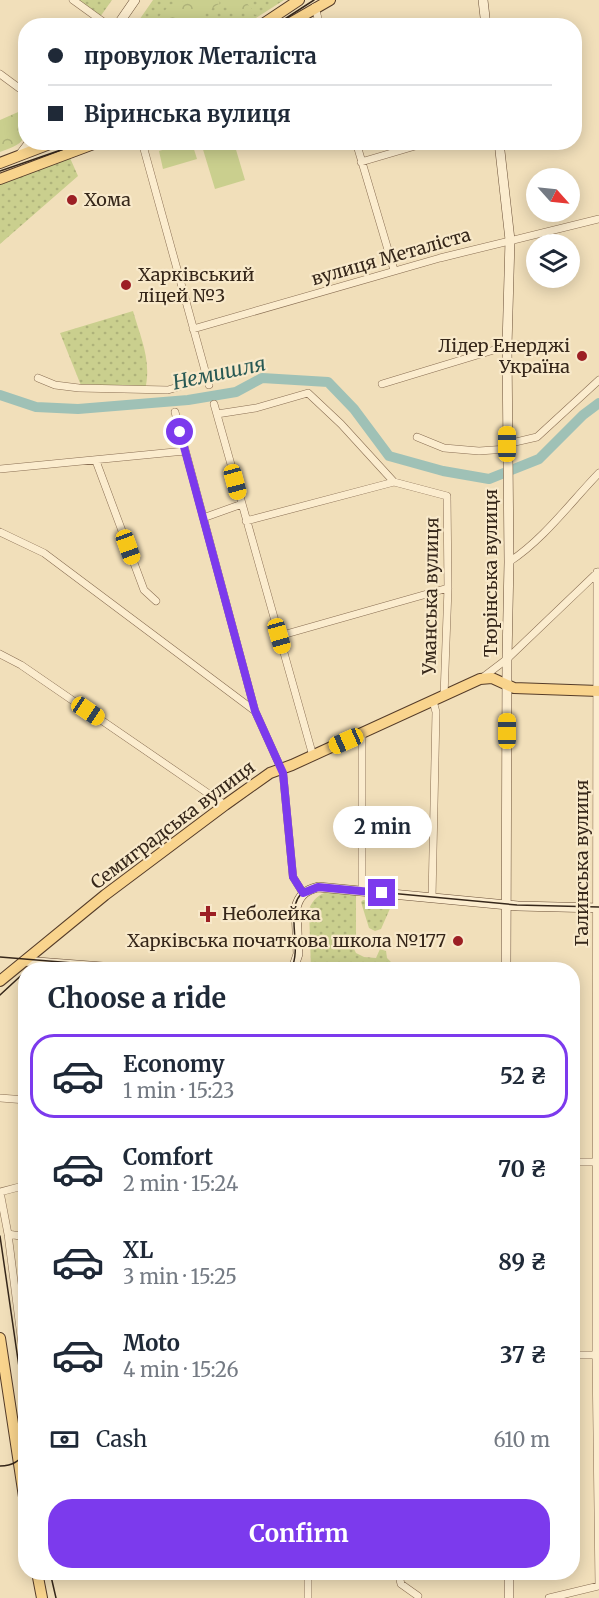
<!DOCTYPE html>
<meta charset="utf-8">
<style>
:root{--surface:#fff;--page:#f6f6f7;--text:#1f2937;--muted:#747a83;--line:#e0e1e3;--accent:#7c3aed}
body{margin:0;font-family:Merriweather,serif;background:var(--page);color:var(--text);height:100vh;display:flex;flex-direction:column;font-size:22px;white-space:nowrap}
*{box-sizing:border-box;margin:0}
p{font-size:20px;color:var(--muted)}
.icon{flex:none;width:33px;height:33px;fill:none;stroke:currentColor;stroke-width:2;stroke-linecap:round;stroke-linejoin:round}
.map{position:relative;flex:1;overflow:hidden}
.drawer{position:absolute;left:18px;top:962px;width:562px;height:618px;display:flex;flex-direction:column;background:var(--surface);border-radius:24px;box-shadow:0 3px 15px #0003}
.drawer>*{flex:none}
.banner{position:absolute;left:18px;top:18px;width:564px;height:132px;border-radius:24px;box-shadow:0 3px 15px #0003;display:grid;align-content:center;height:132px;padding:0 30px;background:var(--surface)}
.needle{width:39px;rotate:117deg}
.controls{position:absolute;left:526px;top:168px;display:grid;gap:12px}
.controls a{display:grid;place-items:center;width:54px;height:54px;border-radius:50%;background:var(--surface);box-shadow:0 3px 15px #0003;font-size:30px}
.end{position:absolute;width:27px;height:27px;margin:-14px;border:8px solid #7c3aed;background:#fff;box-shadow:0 0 0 3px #fff}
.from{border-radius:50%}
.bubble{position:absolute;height:42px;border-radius:21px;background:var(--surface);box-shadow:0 3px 15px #0003;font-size:20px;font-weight:700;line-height:42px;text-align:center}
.car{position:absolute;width:18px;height:36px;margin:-18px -9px;border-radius:8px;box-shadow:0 0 4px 2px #0007;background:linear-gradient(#f5c518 24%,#345 0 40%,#f5c518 0 76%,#345 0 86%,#f5c518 0)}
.banner b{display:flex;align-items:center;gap:21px;height:57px;font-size:22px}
.banner b+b{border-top:2px solid var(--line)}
.banner i{width:15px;height:15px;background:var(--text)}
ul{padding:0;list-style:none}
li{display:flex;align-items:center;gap:18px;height:84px;margin:0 12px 9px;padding:0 18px;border:3px solid transparent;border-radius:24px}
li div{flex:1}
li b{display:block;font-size:22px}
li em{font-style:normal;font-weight:700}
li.selected{border-color:var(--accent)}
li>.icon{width:54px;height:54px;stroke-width:1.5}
h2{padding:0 30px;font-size:27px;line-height:72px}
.pay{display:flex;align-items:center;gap:15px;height:66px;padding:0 30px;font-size:22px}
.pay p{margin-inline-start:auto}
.primary-button{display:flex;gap:12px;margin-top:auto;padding:12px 30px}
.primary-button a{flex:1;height:69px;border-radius:24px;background:var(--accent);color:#fff;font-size:24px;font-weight:700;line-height:69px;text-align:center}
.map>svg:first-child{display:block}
</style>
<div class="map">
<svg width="599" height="1598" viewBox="0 0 599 1598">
<defs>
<pattern id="grass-dots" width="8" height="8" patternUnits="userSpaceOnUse" patternTransform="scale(1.5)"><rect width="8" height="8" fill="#cacf8e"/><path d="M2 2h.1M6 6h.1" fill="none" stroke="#aeb27a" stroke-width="1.8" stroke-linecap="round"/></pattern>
<pattern id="forest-crowns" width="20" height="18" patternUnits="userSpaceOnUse" patternTransform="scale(1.5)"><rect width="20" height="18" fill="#cacf8e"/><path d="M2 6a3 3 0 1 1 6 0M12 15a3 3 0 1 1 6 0" fill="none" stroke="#aeb27a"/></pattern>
</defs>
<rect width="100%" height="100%" fill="#f1dfba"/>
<path fill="url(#grass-dots)" d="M77 0H112L100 17Z
M153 0H284L245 25 135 26Z
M70 158 78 176 0 244V184Z
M133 311C141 339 152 361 145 390L82 388 60 333Z
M328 892 356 894V936L354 949 356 953 364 957 376 958 380 949 386 951 387 958 398 969H311L309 909C313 900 318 894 328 892Z
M363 900 392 904 381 929 375 931 369 928 361 902Z"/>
<path fill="url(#forest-crowns)" d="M188 0H217L220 3 189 25H153L152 24 170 5Z
M229 0H244L257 15 237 11 224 4Z
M25 109C26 138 29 142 0 152V120Z"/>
<path fill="#cacf8e" d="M189 142 192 143 197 159 163 169 159 151Z
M201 143H234L245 180 215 189Z"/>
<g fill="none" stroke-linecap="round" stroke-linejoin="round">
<path stroke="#9fc1b6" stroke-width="10" d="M0 395 36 407 78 409 188 400 236 392 262 378 328 382 354 409 389 456 443 471 489 479 539 459 583 415 599 403"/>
<defs>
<path id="street" d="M73 0 109 26
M315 7 320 26
M0 74 19 88
M142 142 209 385
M356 142 394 270
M361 162 429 142
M193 329 440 258 599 219
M38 378 55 385 79 388 168 390 207 378
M382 384 507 346 525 344
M214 404 313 756
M175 412 255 711 283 773 293 877 303 893
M217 414 256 408 308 393 341 424 394 482
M417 437 444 448 479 451 507 449
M507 444 537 437 599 380
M96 461 144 590 156 601
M0 469 185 451
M203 518 242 504
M246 521 394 482 447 496 448 588 444 696
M0 532 44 553 255 711
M509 562C544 539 570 503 599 473
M597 572 596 1356 599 1586
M279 636 448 588
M0 654 21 665 225 805
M482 678 507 659 598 572
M362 733V891
M432 898 436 712 433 701
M0 1098 26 1100
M573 1162H599
M0 1192 8 1234 26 1376
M0 1192 19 1187 26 1188
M8 1234 26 1237
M573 1355H599
M308 1572V1598
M398 1572 401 1584 418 1596
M549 1598 599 1586"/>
<path id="secondary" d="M483 0 486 26
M117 26 135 0
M499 142 510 240 507 346 509 562 507 659 506 969
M20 155 30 142
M24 961 129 969
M293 969 298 954 296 908C299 895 306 890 318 887L518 906 599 908
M509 1572V1598"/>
<path id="primary" d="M260 26 299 0
M285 26 330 0
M0 163 55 142
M0 179 99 142
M0 981 105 895 225 805 270 773 292 765 480 679 492 678 514 688 599 691
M0 1338 26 1510
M37 1572 42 1598"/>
</defs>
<use href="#street" stroke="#896e53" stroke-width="8"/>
<use href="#secondary" stroke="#6a4f37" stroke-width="10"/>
<use href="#primary" stroke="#553c29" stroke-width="12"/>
<use href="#street" stroke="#fbecce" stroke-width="7"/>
<use href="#secondary" stroke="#fbecce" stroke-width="9"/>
<use href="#primary" stroke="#f9d48d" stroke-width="10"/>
<path stroke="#36271a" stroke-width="1.5" d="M274 26 314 0
M0 171 84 142
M0 957 146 969
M291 969C305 944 277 898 314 886L517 905 599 907
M0 995 26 971
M0 1236 26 1415
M21 1407 26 1437
M0 1466C12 1466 21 1461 26 1450
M50 1572 56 1598"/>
</g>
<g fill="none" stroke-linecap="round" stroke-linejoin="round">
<path stroke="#7c3aed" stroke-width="8" d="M180 432 255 711 283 773 293 877 303 893 318 887 382 893"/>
</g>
<g fill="#9c1f24" stroke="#f8e9ca" stroke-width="2">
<circle cx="72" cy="200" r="6"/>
<circle cx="126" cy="285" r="6"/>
<circle cx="582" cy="356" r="6"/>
<path d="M205 905h6v6h6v6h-6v6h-6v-6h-6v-6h6z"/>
<circle cx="458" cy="941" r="6"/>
</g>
<g text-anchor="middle" stroke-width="4.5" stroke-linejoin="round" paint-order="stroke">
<g font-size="18" fill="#36271a" stroke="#f8e9ca" text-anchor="start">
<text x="84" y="206">Хома</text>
<text x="138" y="281">Харківський<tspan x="138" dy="21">ліцей №3</tspan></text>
<text x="570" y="352" text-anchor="end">Лідер Енерджі<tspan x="570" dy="21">Україна</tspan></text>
<text x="222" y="920">Неболейка</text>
<text x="446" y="947" text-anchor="end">Харківська початкова школа №177</text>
</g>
<g font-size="18" fill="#36271a" stroke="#f8e9ca">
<text transform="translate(391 257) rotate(-16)" y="6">вулиця Металіста</text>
<text transform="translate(491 573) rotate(-90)" y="6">Тюрінська вулиця</text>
<text transform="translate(431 596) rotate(-89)" y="6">Уманська вулиця</text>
<text transform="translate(173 825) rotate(-37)" y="6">Семиградська вулиця</text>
<text transform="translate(582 863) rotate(-90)" y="6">Галинська вулиця</text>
</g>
<g font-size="20" font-style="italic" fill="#275853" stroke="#f8e9ca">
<text transform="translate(219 373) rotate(-12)" y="7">Немишля</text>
</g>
</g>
</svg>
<div class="controls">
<a><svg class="needle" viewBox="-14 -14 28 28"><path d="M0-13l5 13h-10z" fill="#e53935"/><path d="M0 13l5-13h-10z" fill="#747a83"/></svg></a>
<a><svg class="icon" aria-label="layers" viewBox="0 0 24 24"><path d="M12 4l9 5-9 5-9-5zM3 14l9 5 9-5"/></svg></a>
</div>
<i class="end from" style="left:180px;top:432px"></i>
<i class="end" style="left:382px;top:893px"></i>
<div class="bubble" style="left:333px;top:806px;width:99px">2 min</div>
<i class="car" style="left:507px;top:444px;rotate:0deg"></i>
<i class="car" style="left:235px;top:482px;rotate:165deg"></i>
<i class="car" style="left:128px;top:547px;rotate:160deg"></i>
<i class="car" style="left:279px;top:636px;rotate:164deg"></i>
<i class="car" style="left:88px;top:711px;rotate:124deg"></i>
<i class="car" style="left:507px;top:731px;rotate:0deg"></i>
<i class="car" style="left:346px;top:741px;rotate:246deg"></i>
<div class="banner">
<b><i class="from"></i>провулок Металіста</b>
<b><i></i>Віринська вулиця</b>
</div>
<section class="drawer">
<h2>Choose a ride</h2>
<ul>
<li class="selected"><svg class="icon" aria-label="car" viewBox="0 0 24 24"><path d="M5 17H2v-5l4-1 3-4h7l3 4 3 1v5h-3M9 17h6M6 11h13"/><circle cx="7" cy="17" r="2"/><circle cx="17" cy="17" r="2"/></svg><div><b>Economy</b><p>1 min · 15:23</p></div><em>52 ₴</em></li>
<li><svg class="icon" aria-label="car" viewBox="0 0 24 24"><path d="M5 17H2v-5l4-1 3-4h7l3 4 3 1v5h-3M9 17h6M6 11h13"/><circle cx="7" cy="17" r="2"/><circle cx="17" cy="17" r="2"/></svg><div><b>Comfort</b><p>2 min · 15:24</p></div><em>70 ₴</em></li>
<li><svg class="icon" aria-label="car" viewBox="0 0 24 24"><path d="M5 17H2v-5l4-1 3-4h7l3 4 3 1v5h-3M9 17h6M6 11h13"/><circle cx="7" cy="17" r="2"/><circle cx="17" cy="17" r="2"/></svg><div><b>XL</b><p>3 min · 15:25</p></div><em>89 ₴</em></li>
<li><svg class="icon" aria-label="car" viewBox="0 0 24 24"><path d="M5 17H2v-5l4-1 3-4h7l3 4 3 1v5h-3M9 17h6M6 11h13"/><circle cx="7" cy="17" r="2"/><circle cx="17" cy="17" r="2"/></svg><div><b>Moto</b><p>4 min · 15:26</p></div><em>37 ₴</em></li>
</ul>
<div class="pay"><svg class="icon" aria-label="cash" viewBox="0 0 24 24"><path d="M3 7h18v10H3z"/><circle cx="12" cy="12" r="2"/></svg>Cash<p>610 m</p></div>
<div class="primary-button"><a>Confirm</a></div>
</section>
</div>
